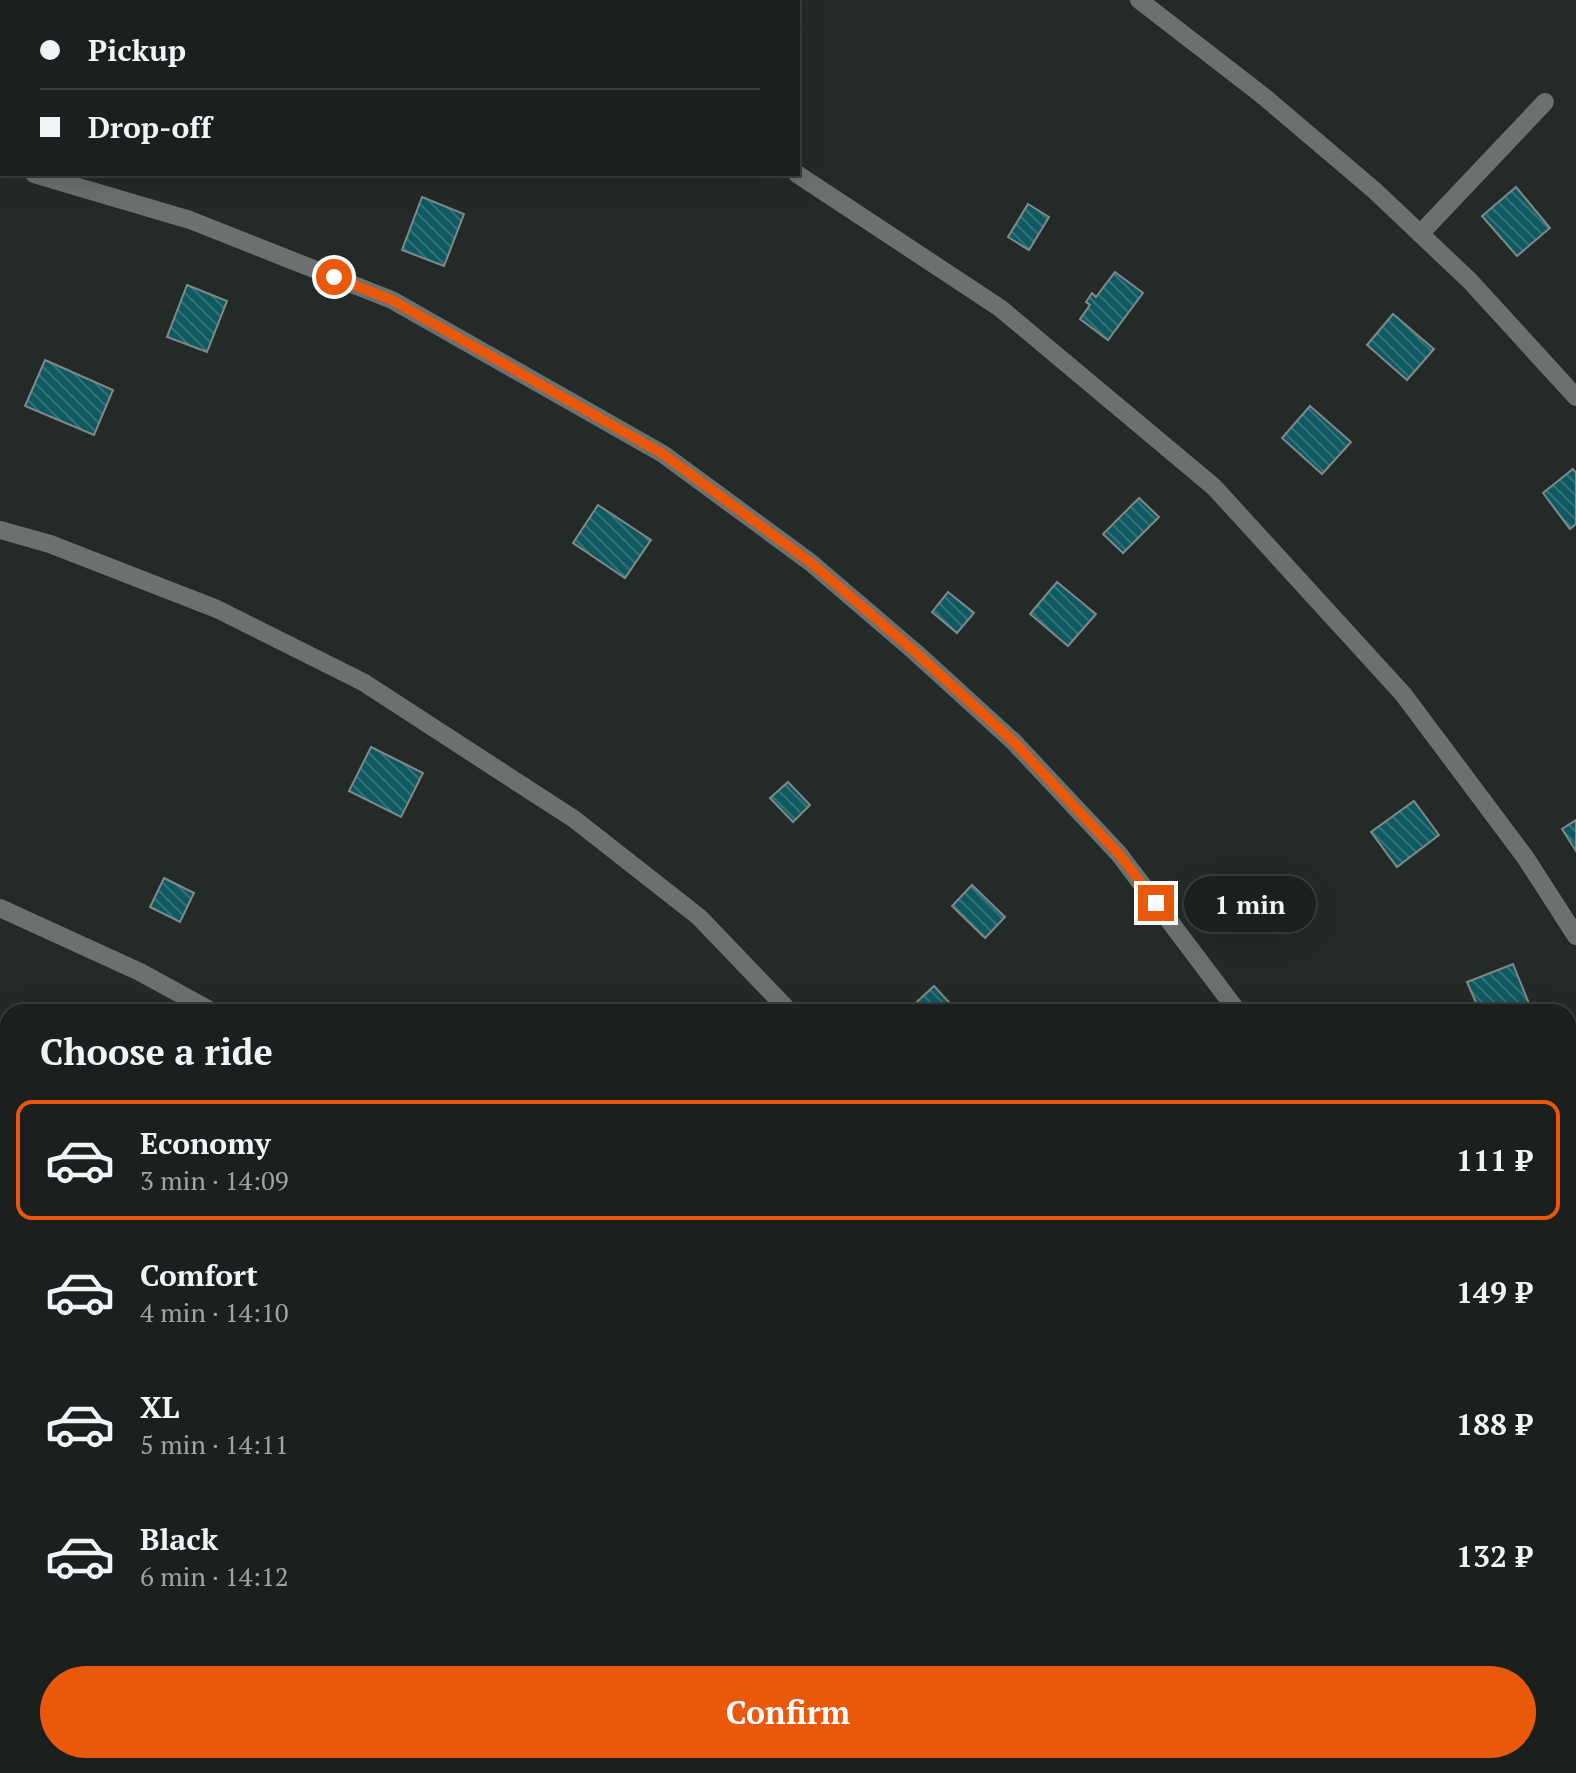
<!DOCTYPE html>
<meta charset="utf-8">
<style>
:root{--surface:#1b201e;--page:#282d2b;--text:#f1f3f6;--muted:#a0a3a4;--line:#393e3c;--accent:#ea580c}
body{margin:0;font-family:"PT Serif",serif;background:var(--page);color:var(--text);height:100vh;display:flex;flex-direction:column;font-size:30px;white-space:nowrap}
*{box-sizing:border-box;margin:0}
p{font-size:26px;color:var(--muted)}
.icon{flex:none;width:44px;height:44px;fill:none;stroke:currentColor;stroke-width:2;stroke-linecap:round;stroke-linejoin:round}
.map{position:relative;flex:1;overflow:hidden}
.drawer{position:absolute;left:0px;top:1004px;width:1576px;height:770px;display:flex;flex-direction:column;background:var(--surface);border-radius:24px 24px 0 0;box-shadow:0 8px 32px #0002,0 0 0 2px var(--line)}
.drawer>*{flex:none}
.banner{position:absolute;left:0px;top:0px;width:800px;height:176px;box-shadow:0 8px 32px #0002,0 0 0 2px var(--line);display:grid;align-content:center;height:176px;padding:0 40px;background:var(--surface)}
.end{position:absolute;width:36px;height:36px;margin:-18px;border:10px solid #ea580c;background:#fff;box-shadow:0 0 0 4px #fff}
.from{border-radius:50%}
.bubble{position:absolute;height:56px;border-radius:28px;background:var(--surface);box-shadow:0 8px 32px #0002,0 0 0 2px var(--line);font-size:26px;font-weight:700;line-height:56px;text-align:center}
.banner b{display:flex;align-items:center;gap:28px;height:76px;font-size:30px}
.banner b+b{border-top:2px solid var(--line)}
.banner i{width:20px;height:20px;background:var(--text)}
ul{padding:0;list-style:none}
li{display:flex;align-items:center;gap:24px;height:120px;margin:0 16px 12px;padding:0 24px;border:4px solid transparent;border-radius:16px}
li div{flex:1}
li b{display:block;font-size:30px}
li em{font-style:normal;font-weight:700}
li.active{border-color:var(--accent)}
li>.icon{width:72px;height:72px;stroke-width:1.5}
h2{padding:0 40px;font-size:36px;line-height:96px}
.action{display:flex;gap:16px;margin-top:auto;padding:16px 40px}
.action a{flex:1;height:92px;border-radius:48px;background:var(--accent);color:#fff;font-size:32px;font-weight:700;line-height:92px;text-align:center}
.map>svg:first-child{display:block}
</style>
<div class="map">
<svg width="1576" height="1773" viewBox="0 0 1576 1773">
<defs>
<pattern id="building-back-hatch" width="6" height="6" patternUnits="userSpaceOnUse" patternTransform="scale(2)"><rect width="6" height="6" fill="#0f5a61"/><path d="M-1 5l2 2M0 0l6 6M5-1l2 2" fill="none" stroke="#327278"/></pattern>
</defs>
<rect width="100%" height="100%" fill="#242a28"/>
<path fill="url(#building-back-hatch)" stroke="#808888" stroke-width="2" d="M0 18H2V88L0 87Z
M1516 187 1550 228 1517 256 1482 216Z
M422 197 464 214 444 266 402 250Z
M1028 204 1049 217 1029 250 1008 237Z
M1115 272 1143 293 1108 340 1080 319 1090 305 1086 302 1092 293 1096 297Z
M187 285 227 301 207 352 167 337Z
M1393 314 1434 349 1407 380 1367 345Z
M45 360 113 390 94 435 25 406Z
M1310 406 1351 442 1322 474 1282 438Z
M1573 469 1576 473V524L1570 529 1543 493Z
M1139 498 1159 517 1123 553 1103 534Z
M598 505 651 540 625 578 573 543Z
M1057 582 1096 614 1068 646 1030 614Z
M948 592 974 613 957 633 932 612Z
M371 747 423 773 401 817 349 791Z
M788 782 810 805 793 822 770 798Z
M1414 801 1439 835 1397 867 1371 832Z
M1576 820V851L1562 829Z
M164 878 194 893 180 922 150 907Z
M972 885 1005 917 985 938 952 906Z
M1513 964 1532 1011 1480 1012 1467 982Z
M934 986 958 1012H906Z
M1568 1498H1574L1573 1534H1568Z"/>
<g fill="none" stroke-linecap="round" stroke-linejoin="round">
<path stroke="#6a716f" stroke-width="18" d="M497 0 501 2
M1139 0 1262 95 1374 190 1470 281 1576 397
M0 164 2 165
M34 174 190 220 392 300 663 454 810 562 914 651 1013 741 1119 854 1238 1012
M797 174 1000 308 1214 487 1403 694 1525 857 1576 936
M1420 234 1545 102
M0 530 50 544 217 609 363 682 574 819 699 917 790 1012
M0 908 140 972 213 1012
M0 1272 8 1278
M0 1725 8 1734
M38 1766 45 1773
M477 1766 479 1773
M855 1766 858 1773
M1232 1766 1234 1773
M492 1773 508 1766"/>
</g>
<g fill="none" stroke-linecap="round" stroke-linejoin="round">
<path stroke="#ea580c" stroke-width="10" d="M334 277 392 300 663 454 810 562 914 651 1013 741 1119 854 1156 903"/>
</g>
</svg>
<i class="end from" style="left:334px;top:277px"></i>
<i class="end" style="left:1156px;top:903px"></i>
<div class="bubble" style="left:1184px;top:876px;width:132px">1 min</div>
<div class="banner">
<b><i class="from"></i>Pickup</b>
<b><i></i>Drop-off</b>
</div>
<section class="drawer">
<h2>Choose a ride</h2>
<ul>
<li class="active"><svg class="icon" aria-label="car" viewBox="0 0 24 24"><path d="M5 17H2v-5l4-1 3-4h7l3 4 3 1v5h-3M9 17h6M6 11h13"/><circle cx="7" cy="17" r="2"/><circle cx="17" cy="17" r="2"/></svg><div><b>Economy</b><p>3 min · 14:09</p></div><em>111 ₽</em></li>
<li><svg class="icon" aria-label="car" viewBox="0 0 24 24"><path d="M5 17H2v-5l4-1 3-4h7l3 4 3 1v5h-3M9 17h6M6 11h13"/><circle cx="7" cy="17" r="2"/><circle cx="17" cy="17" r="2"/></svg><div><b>Comfort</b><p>4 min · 14:10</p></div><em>149 ₽</em></li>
<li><svg class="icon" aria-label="car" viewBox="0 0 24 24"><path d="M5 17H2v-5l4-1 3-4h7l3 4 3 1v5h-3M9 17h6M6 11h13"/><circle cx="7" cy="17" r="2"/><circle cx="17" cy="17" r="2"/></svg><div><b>XL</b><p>5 min · 14:11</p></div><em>188 ₽</em></li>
<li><svg class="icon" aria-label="car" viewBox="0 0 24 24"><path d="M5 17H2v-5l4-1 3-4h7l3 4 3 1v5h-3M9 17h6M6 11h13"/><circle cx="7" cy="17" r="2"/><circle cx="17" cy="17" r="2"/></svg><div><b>Black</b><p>6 min · 14:12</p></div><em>132 ₽</em></li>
</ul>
<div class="action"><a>Confirm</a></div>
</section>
</div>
